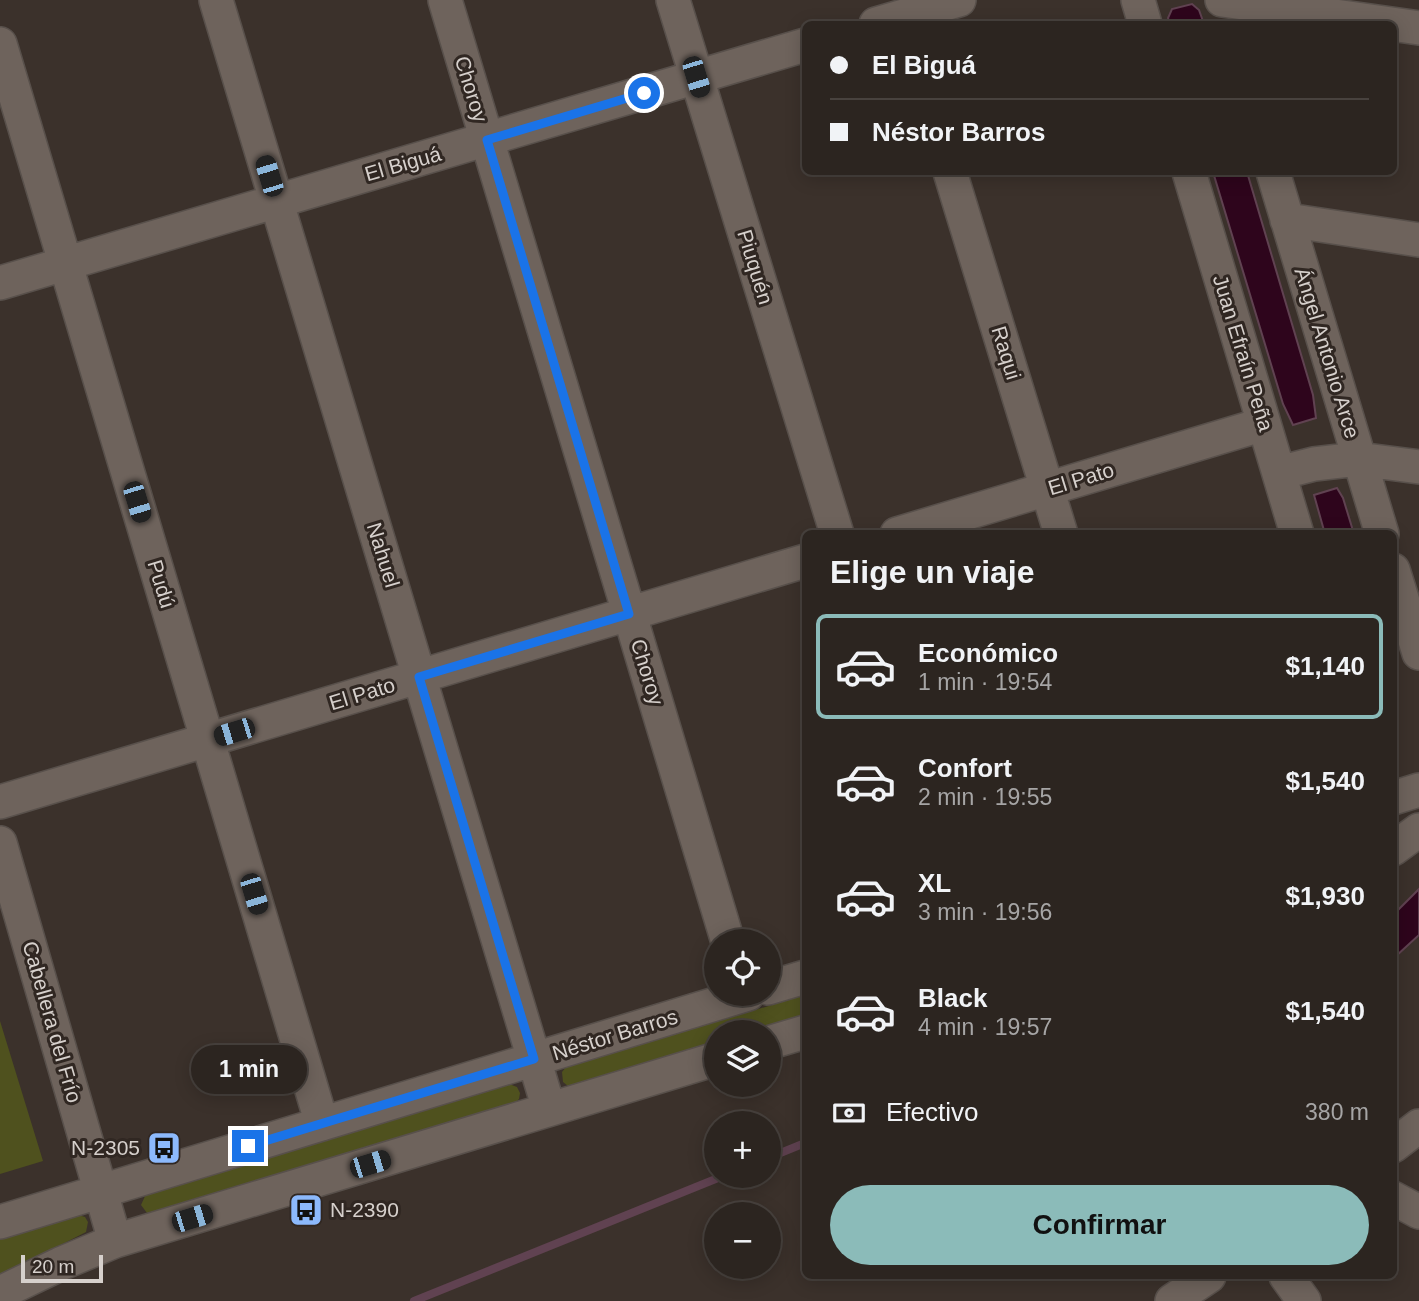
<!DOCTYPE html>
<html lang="es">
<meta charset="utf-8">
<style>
:root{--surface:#2c2520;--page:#38312d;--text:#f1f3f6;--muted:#a6a5a5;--line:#48423e;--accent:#8bbbb9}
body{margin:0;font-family:Helvetica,sans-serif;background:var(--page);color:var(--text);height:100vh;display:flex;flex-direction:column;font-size:26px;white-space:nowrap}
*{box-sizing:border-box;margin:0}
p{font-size:23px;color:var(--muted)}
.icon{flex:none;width:38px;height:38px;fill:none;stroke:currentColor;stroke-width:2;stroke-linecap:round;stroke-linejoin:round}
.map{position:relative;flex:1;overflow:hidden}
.drawer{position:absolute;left:802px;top:530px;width:595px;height:749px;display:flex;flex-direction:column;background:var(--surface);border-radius:10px;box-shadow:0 4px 18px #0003,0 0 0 2px var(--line)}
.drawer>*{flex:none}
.banner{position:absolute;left:802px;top:21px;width:595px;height:154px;border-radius:10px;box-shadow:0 4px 18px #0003,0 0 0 2px var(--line);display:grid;align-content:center;height:154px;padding:0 28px;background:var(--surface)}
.tools{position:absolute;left:704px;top:929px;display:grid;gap:14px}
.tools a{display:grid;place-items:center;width:77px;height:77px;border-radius:50%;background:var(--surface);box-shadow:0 4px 18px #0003,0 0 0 2px var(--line);font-size:35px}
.scale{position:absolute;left:21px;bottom:18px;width:82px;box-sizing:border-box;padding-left:7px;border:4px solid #d6d0cc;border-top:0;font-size:19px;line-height:24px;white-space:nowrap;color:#d6d0cc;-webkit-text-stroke:5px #302722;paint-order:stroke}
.end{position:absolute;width:32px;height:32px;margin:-16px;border:9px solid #1a73e8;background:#fff;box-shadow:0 0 0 4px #fff}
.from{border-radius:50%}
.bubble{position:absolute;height:49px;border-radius:24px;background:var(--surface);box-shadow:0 4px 18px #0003,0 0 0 2px var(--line);font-size:23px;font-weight:700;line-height:49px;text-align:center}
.car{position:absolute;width:21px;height:42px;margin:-21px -10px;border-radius:9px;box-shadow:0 0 5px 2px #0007;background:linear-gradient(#222 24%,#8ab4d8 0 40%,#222 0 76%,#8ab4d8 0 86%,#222 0)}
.banner b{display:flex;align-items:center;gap:24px;height:66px;font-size:26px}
.banner b+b{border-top:2px solid var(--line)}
.banner i{width:18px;height:18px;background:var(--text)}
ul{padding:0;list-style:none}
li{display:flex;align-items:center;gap:21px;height:105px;margin:0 14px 10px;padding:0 14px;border:4px solid transparent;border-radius:10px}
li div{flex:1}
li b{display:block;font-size:26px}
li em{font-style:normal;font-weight:700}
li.on{border-color:var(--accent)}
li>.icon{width:63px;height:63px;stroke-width:1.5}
h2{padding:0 28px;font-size:32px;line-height:84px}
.pay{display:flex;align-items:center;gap:18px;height:77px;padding:0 28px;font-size:26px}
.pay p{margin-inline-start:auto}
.primary-button{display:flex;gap:14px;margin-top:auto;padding:14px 28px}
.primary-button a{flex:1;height:80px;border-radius:42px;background:var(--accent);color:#111;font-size:28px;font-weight:700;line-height:80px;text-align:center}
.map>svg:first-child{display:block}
</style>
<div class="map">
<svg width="1419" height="1301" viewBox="0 0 1419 1301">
<rect width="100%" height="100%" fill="#3b312b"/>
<path fill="#4f511e" d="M805 995V1016L750 1032H716V1043L575 1085 568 1086 563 1082 562 1072 566 1067Z
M0 1021 43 1161 0 1174Z
M509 1084 517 1087 520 1093 519 1099 514 1104 154 1212 147 1213 141 1205 146 1194Z
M78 1215 85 1217 88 1222 86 1232 0 1276V1239Z"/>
<path fill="#2e051c" stroke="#604251" stroke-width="2" d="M1192 4 1199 10 1204 24H1170L1168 18 1172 9Z
M1213 172H1247L1313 395 1316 418 1293 425 1283 404Z
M1337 488 1343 498 1354 534H1325L1314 495Z
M1419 889V935L1396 956 1393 953V915Z"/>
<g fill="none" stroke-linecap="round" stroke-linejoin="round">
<path stroke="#604251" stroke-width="8" d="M768 1158 805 1143
M414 1301 723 1176"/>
<defs>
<path id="minor" d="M216 0 549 1109
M445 0 728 942
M673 0 837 534
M1138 0 1145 24
M1222 0 1419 28
M876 24 959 0
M0 44 322 1124
M950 172 1061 534
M1189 172 1297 534
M1273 172 1382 534
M1287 220 1419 240
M0 283 805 45
M1279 473 1314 464 1358 459 1419 467
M897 534 1264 424
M1393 570 1419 653
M1393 798 1419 790
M0 802 805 561
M0 843 115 1241
M1393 849 1419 830
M768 988 805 977
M768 1043 805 1032
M1393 1146 1419 1126
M1393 1198 1419 1212
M0 1222 748 994
M1286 1276 1304 1301
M0 1293 60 1264 115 1241 716 1059
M1172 1301 1209 1276"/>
</defs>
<use href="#minor" stroke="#58504b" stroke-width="36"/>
<use href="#minor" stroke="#6e635c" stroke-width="33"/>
</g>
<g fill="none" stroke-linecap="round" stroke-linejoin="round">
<path stroke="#1a73e8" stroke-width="9" d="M248 1146 534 1059 419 677 629 614 487 140 644 93"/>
</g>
<defs>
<symbol id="bus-square" viewBox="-11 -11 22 22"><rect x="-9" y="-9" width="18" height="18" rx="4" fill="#8cb9fc" stroke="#302722"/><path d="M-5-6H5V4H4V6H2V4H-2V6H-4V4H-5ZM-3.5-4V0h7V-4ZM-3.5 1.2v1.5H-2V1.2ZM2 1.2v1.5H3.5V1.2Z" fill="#111"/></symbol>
</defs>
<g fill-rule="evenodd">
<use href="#bus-square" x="145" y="1129" width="38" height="38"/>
<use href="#bus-square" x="287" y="1191" width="38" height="38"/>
</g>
<g text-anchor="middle" stroke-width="6" stroke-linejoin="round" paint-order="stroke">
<g font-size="21" fill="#d6d0cc" stroke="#302722">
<text transform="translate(471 89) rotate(73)" y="7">Choroy</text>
<text transform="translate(403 164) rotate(-16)" y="7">El Biguá</text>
<text transform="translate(755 267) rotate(73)" y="7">Piuquén</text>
<text transform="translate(1006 353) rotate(73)" y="7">Raqui</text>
<text transform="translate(1243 353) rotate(73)" y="7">Juan Efraín Peña</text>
<text transform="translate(1327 353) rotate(73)" y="7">Ángel Antonio Arce</text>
<text transform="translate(1081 479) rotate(-17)" y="7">El Pato</text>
<text transform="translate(383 555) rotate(73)" y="7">Nahuel</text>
<text transform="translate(161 584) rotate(73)" y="7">Pudú</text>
<text transform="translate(647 672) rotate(73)" y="7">Choroy</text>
<text transform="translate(362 694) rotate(-17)" y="7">El Pato</text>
<text transform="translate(52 1022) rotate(74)" y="7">Cabellera del Frío</text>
<text transform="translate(615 1035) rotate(-17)" y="7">Néstor Barros</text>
</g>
<g font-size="21" fill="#d6d0cc" stroke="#302722" text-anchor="end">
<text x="140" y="1155">N-2305</text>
<text x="330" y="1217" text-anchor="start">N-2390</text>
</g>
</g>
</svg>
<div class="tools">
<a><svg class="icon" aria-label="locate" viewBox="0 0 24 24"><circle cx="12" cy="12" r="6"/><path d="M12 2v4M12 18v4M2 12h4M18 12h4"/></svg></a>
<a><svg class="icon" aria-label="layers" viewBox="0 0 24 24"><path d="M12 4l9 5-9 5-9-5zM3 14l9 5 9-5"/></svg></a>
<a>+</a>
<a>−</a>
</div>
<div class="scale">20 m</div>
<i class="end from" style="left:644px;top:93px"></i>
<i class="end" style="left:248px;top:1146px"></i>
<div class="bubble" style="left:191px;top:1045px;width:116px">1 min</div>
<i class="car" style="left:696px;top:77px;rotate:163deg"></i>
<i class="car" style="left:269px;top:176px;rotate:343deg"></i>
<i class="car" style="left:137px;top:502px;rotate:163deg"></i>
<i class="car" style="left:234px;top:732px;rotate:253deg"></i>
<i class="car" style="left:254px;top:894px;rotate:163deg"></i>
<i class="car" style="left:370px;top:1164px;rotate:73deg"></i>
<i class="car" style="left:192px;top:1218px;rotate:73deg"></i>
<div class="banner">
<b><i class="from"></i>El Biguá</b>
<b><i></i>Néstor Barros</b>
</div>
<section class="drawer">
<h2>Elige un viaje</h2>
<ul>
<li class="on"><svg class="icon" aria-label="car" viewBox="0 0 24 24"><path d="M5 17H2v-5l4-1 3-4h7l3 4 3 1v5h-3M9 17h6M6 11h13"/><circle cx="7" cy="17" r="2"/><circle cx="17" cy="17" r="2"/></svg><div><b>Económico</b><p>1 min · 19:54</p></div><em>$1,140</em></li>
<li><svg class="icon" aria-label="car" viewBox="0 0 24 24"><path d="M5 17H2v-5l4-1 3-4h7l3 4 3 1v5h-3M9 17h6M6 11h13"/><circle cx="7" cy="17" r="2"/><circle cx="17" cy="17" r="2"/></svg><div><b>Confort</b><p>2 min · 19:55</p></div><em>$1,540</em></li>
<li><svg class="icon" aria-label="car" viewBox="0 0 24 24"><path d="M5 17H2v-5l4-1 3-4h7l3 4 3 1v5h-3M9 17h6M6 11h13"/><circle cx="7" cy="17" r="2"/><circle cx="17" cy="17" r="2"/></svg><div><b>XL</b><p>3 min · 19:56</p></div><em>$1,930</em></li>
<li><svg class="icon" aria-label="car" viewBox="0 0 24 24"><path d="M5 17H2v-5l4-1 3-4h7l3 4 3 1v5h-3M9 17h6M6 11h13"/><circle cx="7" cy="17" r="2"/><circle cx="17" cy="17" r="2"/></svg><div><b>Black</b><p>4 min · 19:57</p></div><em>$1,540</em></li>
</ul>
<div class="pay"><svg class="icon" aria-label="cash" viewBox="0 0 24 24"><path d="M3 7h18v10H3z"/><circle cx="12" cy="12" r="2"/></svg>Efectivo<p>380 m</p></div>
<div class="primary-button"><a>Confirmar</a></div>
</section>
</div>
